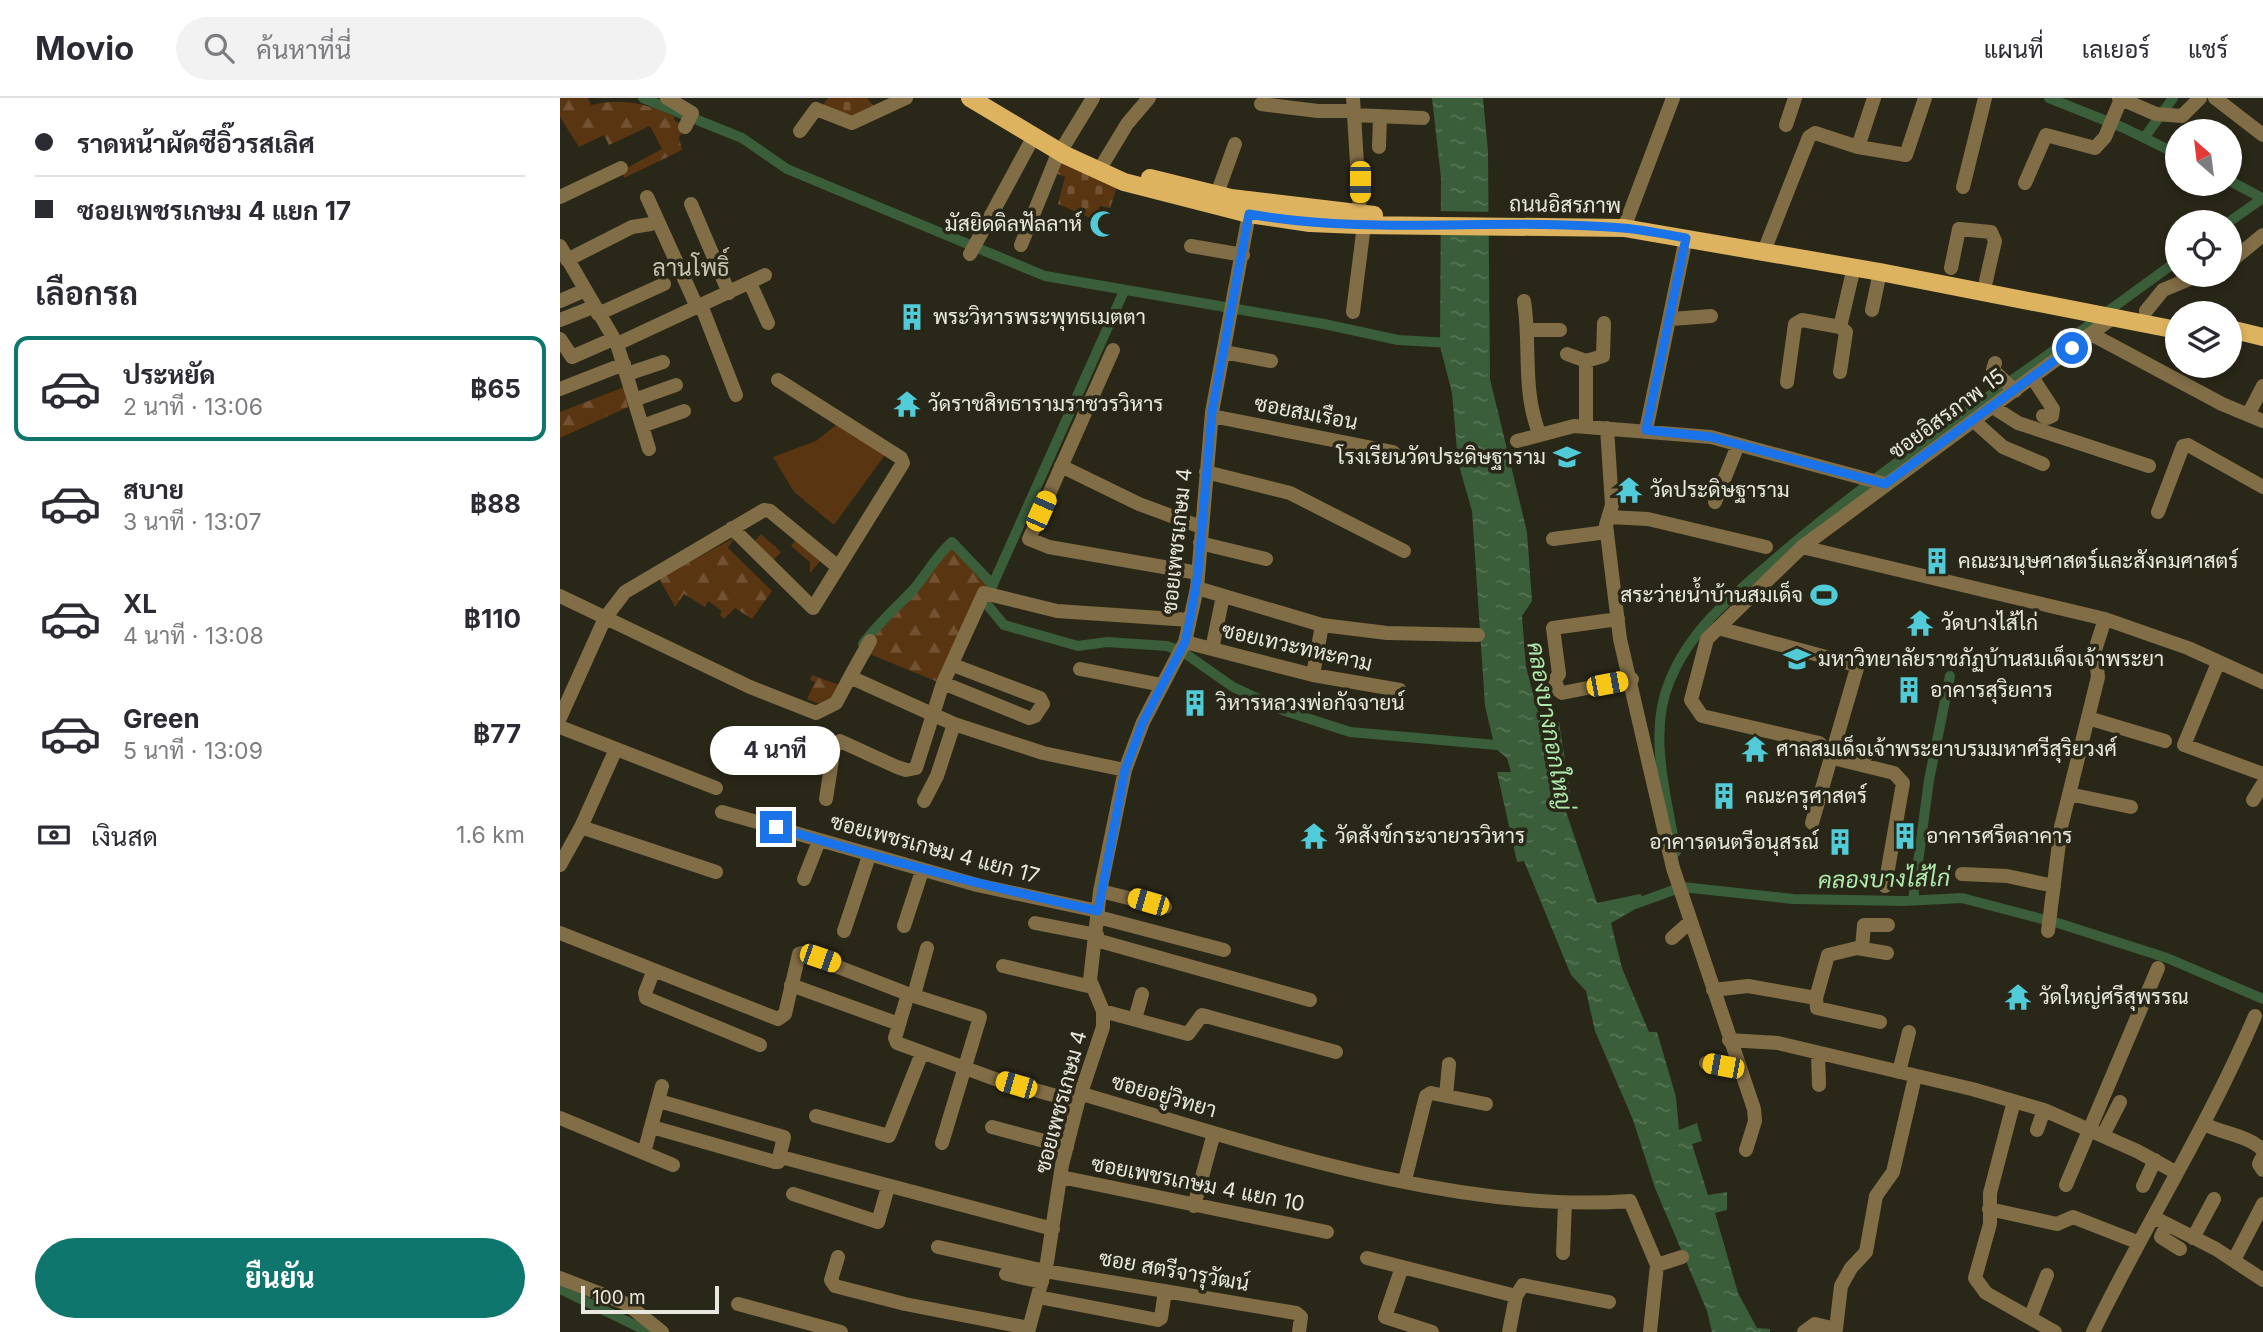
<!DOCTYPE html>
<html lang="th">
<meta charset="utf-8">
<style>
:root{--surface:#fff;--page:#f2f2f3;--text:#2b2b33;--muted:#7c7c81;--line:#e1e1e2;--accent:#0f766e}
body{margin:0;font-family:Inter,Sarabun,sans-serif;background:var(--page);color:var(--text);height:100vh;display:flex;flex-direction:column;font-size:26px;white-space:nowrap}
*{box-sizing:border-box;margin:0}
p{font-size:23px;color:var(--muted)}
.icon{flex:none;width:38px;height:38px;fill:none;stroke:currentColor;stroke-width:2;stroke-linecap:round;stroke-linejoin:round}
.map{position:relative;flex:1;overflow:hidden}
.drawer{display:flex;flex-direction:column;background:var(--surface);width:560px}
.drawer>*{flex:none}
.hud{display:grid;align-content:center;height:154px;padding:0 35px;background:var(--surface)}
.needle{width:46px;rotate:332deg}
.buttons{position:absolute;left:1605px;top:21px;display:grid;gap:14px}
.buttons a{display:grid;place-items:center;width:77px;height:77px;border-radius:50%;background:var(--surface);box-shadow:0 4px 10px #0003;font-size:35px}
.scale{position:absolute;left:21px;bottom:18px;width:138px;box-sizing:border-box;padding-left:7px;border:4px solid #e9e8de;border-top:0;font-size:19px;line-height:24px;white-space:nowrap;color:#e9e8de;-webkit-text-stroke:5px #292717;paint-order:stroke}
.end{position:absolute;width:32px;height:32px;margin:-16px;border:9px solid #1a73e8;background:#fff;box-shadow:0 0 0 4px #fff}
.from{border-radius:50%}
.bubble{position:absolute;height:49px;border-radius:24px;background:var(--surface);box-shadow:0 4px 10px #0003;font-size:23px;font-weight:700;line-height:49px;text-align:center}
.car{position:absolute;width:21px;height:42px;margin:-21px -10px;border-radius:9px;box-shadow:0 0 5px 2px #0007;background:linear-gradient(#f5c518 24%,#345 0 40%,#f5c518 0 76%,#345 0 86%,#f5c518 0)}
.hud b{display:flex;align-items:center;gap:24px;height:66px;font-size:26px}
.hud b+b{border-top:2px solid var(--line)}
.hud i{width:18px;height:18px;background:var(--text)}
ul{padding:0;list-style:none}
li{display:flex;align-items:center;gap:21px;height:105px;margin:0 14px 10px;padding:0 21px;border:4px solid transparent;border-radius:14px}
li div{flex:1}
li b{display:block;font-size:26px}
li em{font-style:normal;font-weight:700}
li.active{border-color:var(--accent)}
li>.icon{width:63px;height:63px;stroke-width:1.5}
h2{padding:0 35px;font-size:32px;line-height:84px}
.pay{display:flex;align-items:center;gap:18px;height:77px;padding:0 35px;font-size:26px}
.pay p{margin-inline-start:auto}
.button{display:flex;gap:14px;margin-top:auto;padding:14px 35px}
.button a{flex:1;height:80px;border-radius:42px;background:var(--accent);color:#fff;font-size:28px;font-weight:700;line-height:80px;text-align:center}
header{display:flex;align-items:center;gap:42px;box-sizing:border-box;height:98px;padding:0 35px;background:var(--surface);border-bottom:2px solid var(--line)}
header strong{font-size:33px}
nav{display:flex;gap:38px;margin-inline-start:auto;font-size:24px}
.search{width:490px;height:63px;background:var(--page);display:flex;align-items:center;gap:18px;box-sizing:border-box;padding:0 24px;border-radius:38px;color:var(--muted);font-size:26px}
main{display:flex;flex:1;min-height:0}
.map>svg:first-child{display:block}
</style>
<header>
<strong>Movio</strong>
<div class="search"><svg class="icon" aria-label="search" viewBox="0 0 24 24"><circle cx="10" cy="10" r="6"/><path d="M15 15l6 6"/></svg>ค้นหาที่นี่</div>
<nav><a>แผนที่</a><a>เลเยอร์</a><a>แชร์</a></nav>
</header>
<main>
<section class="drawer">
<div class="hud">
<b><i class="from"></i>ราดหน้าผัดซีอิ๊วรสเลิศ</b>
<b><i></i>ซอยเพชรเกษม 4 แยก 17</b>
</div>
<h2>เลือกรถ</h2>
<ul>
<li class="active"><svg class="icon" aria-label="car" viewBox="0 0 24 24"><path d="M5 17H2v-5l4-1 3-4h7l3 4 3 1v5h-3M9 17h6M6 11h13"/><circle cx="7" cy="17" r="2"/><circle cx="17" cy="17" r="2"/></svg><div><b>ประหยัด</b><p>2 นาที · 13:06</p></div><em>฿65</em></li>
<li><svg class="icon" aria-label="car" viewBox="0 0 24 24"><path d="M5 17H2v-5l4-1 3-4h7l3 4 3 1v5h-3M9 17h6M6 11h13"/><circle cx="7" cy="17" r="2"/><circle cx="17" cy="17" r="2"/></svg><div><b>สบาย</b><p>3 นาที · 13:07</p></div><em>฿88</em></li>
<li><svg class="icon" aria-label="car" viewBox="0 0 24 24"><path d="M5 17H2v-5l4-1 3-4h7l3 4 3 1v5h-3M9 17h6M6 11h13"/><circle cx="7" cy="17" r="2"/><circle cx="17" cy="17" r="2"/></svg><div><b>XL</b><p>4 นาที · 13:08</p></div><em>฿110</em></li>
<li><svg class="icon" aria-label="car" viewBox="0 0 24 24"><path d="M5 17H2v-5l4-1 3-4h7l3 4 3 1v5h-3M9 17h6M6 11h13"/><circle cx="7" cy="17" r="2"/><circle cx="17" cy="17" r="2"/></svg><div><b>Green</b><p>5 นาที · 13:09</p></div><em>฿77</em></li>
</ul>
<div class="pay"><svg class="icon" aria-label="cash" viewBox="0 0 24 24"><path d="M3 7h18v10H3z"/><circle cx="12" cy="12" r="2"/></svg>เงินสด<p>1.6 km</p></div>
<div class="button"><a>ยืนยัน</a></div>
</section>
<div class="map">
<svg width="1703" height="1234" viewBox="0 0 1703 1234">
<defs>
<pattern id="forest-firs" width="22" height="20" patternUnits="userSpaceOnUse" patternTransform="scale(1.75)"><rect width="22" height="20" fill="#5a3511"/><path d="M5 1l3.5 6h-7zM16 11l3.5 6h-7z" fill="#725233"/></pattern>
<pattern id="cemetery-stones" width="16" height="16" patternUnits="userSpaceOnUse" patternTransform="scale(1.75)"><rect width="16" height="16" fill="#5a3511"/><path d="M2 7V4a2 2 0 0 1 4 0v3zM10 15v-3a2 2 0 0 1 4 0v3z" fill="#725233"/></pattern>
<pattern id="water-ripples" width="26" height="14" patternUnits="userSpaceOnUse" patternTransform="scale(1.75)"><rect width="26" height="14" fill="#395e39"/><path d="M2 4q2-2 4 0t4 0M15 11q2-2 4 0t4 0" fill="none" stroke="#567555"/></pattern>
</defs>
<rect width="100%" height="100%" fill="#292717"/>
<path fill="url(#forest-firs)" d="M0 0H28L31 7C63 0 86 5 115 19L114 22 125 29 119 40 122 52 64 80 63 72 102 51 90 28 49 47 44 37 19 49 0 19Z
M64 289 68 309 0 340V314Z
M201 436 221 454 209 467 191 447Z
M238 439 264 459 250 475V464L231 448Z
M174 440 168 450 212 493 192 521 175 510 164 521 160 517 162 513 148 503 145 509 124 496 115 509 99 480Z
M391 447 430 489 378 584 307 555 312 539Z
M252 577 279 587 277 597 262 607 247 601 255 584 250 582Z"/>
<path fill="url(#cemetery-stones)" d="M268 0H307L316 11 300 21 262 8Z
M501 63 558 86 550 110 540 108 535 122 498 106 505 79 495 75Z"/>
<path fill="#5a3511" d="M276 327 325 357 274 427 234 394 213 359 256 343Z"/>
<path fill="url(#water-ripples)" d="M872 0H923L928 53 930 281 967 434 972 503 962 518 966 569 981 625 999 624 1011 701 1003 705 1037 805 1080 796 1088 804 1051 825 1062 870 1089 934H1097L1116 999 1119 1032 1137 1025 1142 1043 1132 1046 1148 1097 1167 1094V1112L1155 1115 1178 1195 1197 1230 1210 1231V1234H1152L1147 1213 1095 1090 1073 1022 1035 933 1026 893 1011 877 964 763 957 764 937 674H951L947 660 935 650 925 608 912 413 898 364 892 295 880 248 881 80Z"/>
<path fill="#292717" d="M878 113 931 114V137H878Z"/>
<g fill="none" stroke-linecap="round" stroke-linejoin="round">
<path stroke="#395e39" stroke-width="10" d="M83 0 182 40 227 71 485 178 764 226 838 242 891 245
M1489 0 1564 30 1617 56
M1584 40 1613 0
M1670 83 1702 100
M1669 124 1703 100
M564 193 425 504 444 527 518 548 547 544 607 548 623 554 673 589 725 613 790 634 948 648
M303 546C318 525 336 510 353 492 367 476 375 459 392 444L433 487
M1116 754C1107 700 1087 635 1110 582 1132 528 1178 493 1221 456 1288 399 1360 347 1432 296 1495 253 1556 207 1617 163
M1353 802 1369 682 1390 578
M1075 806 1122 789 1233 801 1344 803 1402 800 1501 826 1607 860 1703 901
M0 1191 89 1234"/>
<path stroke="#816d46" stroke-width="14" d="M107 0 132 15 125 29
M793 0 800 115
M1559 0 1596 16 1622 18 1640 0
M1655 0 1703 37
M701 6 758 13H794
M794 17 863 20
M1226 27 1235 0
M240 33 256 11 292 25 346 0
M505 46 533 0
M819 49 820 18
M1298 49 1346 57 1365 0
M544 64 567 26 589 0
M1465 85 1486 37 1535 50 1545 39 1561 1
M1403 89 1425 0
M657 96 675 46
M0 99 61 70
M87 99 137 209
M131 106 169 195
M1064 130 1113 0
M461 147 499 53
M0 148 57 246 89 351
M631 148 683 157
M1204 153 1249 39 1255 35 1298 49 1314 0
M410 156 474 38
M7 162 72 129 91 126
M1670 164 1703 137
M1391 170 1399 131 1431 134 1435 143 1426 183
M190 185 208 225
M0 203 23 193
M964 203C971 248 962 291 979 335
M141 207 176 297
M1312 212 1320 174
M1586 213 1603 192 1639 177
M793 214 804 127
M38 216 104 186
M1111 221 1151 218
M0 222 33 209
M1280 229 1294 169
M967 232H1000
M1531 236 1662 306 1703 323
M0 241 12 259 53 241
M57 246 205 177
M553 252 469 441 489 449 638 475
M664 254 711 263
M1007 256 1026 263 1043 258 1044 225
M1435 265 1433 272 1455 293
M67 276 103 264
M1472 279 1493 311 1492 318 1487 320 1483 318
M1227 284 1235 226 1242 222 1280 229 1286 234 1280 274
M0 291 64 266
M74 302 116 287
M1433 309 1458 325 1589 368
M1688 317 1703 288
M652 318 833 354
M1414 323 1443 349 1483 366
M82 328 124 313
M1026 328V263
M1047 330 1052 407 1046 427 1060 541 1113 770 1194 1011 1195 1023 1186 1052
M1086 332 1126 140
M957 343 1014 328 1151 339 1325 386
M501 368 579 406 641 429
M646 374 730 395 844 453
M1155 404 1178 347
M1598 414 1623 348 1628 347 1703 389
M1049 419 1088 421 1206 449
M172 430 253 510 343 365 341 360 218 282
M993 441 1047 434
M640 445 706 461
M1242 449 1545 521 1628 550 1703 584
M637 490 762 527 827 535 918 537
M0 498 190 589 256 615 276 605 290 579
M1058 521 993 530 999 576 995 582 998 592 1002 595 1072 581
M1158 530 1292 566 1297 570 1252 725
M310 543 290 579 394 626 483 655 565 672
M625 544 753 577 840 592
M652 551 663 498
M1658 565 1624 647 1703 676
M520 571 602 587
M753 577 762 527
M383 585 469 620 475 618 483 606 480 600 393 567
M0 620 45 520 65 494 204 412 210 413 278 469
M1528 620 1605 643
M0 629 156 690
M1273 649 1306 658
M1509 696 1571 709
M266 701 274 649 280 643 337 669 346 672 356 670 383 585 424 495 497 513 630 522
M1693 702 1703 686
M364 703 377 678 394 626
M162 714 417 787 538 813
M21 729 156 774
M0 767 21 729 56 651
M1402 776 1447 778 1494 788
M244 781 259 743
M1325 788 1343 685 1334 675 1277 661 1259 645 1142 618 1131 602 1147 541 1242 449 1555 218
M540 793 605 809
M538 819 664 852
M475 825 537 837
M344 828 362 773
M284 833 309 758
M1488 833 1501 729 1538 579 1535 552 1545 521
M0 835 218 921 225 916 239 856 242 855 348 896 420 919 382 1045
M1112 840 1130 824
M536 842 750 902
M1302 850 1304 827H1328
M443 868 532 889
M93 874 85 895 86 900 200 947
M231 887 339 926
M1153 892 1188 888 1256 900 1257 910 1320 924
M348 896 335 940 337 945 435 981 518 1004
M354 897 367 850
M1256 900 1268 857 1297 850 1327 855
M543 913 628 936 642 917 776 954
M575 921 582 896
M1169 942 1218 945 1412 991 1484 1012 1577 1053 1617 1075
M1258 956 1259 987
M1146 965 1180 971
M1339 974 1349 934
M522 996C691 1045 893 1116 1070 1103L1097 1167 1090 1234
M886 998 889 966
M1454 1003 1430 1095V1126L1415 1180 1426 1195 1495 1234
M256 1018 329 1038 362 955
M0 1020 113 1067
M1644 1026C1664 1036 1687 1037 1703 1052
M92 1029 215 1064H218L224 1039 99 1003
M432 1029 507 1049
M1477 1032 1484 1012
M1543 1037 1560 1004
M84 1055 102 988
M1703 1058 1699 1066 1703 1072
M221 1059 493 1131
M501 1079 767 1134
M845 1082 866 998 871 995 926 1006
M1506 1087 1598 870
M1583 1088 1595 1062
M233 1096 318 1124 328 1089
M634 1108 654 1035
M1429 1111 1497 1126 1513 1119 1577 1144
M1595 1120 1656 1151 1703 1182
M1607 1126 1601 1139 1620 1151
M1633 1140 1654 1101
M378 1149 485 1173 736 1215 741 1219 739 1234
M1003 1155 1005 1105
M278 1159 271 1182 275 1188 345 1206 469 1230
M807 1160 956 1198
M1674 1162 1703 1106
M1097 1167 1122 1159
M842 1169 825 1219 872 1234
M446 1176 482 1184
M0 1180 67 1206 102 1234
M478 1199 598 1222 601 1220 605 1193
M178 1206 281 1234
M1470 1220 1487 1177
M468 1234 487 1164 502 1067 518 1004 543 929V913L530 882 540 793 565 672 583 624 625 544 637 490 652 314 689 116
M949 1234 956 1198 963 1187 1049 1204
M1244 1234 1255 1226 1276 1231 1281 1188 1291 1170 1306 1154 1316 1098 1333 1074 1355 979
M1533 1234C1585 1127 1648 1028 1695 918"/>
<path stroke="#deb35f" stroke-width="18" d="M410 0 505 57 564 84 689 116 750 125 798 127 1064 130 1320 174 1617 232
M590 80 671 100 814 117
M1670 231 1703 239"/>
</g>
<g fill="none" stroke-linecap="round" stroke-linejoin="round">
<path stroke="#1a73e8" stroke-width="9" d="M216 729C323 762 429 789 538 813L565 672 583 624 625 544 630 522 638 475 652 314 689 116C812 138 938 119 1063 130 1084 132 1105 136 1126 140L1086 332 1151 339 1325 386 1512 250"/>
</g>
<defs>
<symbol id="mosque-bare" viewBox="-9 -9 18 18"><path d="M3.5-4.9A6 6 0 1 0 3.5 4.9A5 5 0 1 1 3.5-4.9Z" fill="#52cbd9" stroke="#292717" stroke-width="2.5" paint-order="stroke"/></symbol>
<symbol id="building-bare" viewBox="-9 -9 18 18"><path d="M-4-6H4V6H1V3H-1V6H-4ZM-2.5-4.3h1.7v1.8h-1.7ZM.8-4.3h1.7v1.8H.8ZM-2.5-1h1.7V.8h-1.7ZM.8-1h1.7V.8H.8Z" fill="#52cbd9" stroke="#292717" stroke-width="2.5" paint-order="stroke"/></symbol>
<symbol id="temple-bare" viewBox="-9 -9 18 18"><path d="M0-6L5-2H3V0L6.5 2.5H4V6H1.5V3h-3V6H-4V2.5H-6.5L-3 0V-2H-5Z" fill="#52cbd9" stroke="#292717" stroke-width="2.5" paint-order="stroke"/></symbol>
<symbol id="school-bare" viewBox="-9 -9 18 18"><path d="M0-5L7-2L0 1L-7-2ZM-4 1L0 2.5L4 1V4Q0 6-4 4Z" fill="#52cbd9" stroke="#292717" stroke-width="2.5" paint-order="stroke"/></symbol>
<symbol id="stadium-bare" viewBox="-9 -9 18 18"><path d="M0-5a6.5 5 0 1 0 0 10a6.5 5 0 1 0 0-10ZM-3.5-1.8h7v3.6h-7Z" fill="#52cbd9" stroke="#292717" stroke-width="2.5" paint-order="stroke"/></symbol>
<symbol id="university-bare" viewBox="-9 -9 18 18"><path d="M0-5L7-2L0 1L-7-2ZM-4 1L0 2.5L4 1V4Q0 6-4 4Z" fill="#52cbd9" stroke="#292717" stroke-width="2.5" paint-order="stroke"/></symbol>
</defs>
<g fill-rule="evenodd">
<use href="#mosque-bare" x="524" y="107" width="38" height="38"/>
<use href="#building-bare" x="333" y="200" width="38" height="38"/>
<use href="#temple-bare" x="328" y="287" width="38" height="38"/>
<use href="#school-bare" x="988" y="340" width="38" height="38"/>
<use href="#temple-bare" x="1050" y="373" width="38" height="38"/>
<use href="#building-bare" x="1358" y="444" width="38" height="38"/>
<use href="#stadium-bare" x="1245" y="478" width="38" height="38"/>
<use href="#temple-bare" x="1341" y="506" width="38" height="38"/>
<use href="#university-bare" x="1218" y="542" width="38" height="38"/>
<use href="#building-bare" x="1330" y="573" width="38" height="38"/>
<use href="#building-bare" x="616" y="586" width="38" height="38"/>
<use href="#temple-bare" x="1176" y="632" width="38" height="38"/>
<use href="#building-bare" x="1145" y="679" width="38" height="38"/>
<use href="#temple-bare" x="735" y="719" width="38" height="38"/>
<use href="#building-bare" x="1326" y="719" width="38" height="38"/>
<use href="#building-bare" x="1261" y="725" width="38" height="38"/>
<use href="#temple-bare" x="1439" y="880" width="38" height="38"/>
</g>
<g text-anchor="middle" stroke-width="7" stroke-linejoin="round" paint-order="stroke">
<g font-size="21" fill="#e9e8de" stroke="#292717">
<text transform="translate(1005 107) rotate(1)" y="7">ถนนอิสรภาพ</text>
<text transform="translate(746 315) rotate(11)" y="7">ซอยสมเรือน</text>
<text transform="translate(1387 316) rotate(-36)" y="7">ซอยอิสรภาพ 15</text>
<text transform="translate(617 443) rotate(-84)" y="7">ซอยเพชรเกษม 4</text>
<text transform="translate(737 549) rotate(13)" y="7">ซอยเทวะทหะคาม</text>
<text transform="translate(375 751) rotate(15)" y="7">ซอยเพชรเกษม 4 แยก 17</text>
<text transform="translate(604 998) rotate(16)" y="7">ซอยอยู่วิทยา</text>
<text transform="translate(501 1004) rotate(-75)" y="7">ซอยเพชรเกษม 4</text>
<text transform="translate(638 1086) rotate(11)" y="7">ซอยเพชรเกษม 4 แยก 10</text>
<text transform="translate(614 1173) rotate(10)" y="7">ซอย สตรีจารุวัฒน์</text>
</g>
<g font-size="21" fill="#e9e8de" stroke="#292717" text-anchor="start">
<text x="522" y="133" text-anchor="end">มัสยิดดิลฟัลลาห์</text>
<text x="373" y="226">พระวิหารพระพุทธเมตตา</text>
<text x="368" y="313">วัดราชสิทธารามราชวรวิหาร</text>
<text x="986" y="366" text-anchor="end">โรงเรียนวัดประดิษฐาราม</text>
<text x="1090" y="399">วัดประดิษฐาราม</text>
<text x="1398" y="470">คณะมนุษศาสตร์และสังคมศาสตร์</text>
<text x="1243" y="504" text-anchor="end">สระว่ายน้ำบ้านสมเด็จ</text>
<text x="1381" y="532">วัดบางไส้ไก่</text>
<text x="1258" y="568">มหาวิทยาลัยราชภัฏบ้านสมเด็จเจ้าพระยา</text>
<text x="1370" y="599">อาคารสุริยคาร</text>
<text x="656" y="612">วิหารหลวงพ่อกัจจายน์</text>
<text x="1216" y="658">ศาลสมเด็จเจ้าพระยาบรมมหาศรีสุริยวงศ์</text>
<text x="1185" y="705">คณะครุศาสตร์</text>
<text x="775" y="745">วัดสังข์กระจายวรวิหาร</text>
<text x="1366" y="745">อาคารศรีตลาคาร</text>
<text x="1259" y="751" text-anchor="end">อาคารดนตรีอนุสรณ์</text>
<text x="1479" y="906">วัดใหญ่ศรีสุพรรณ</text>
</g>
<g font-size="23" fill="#c8c6b2" stroke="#292717">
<text x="131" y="178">ลานโพธิ์</text>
</g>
<g font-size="23" font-style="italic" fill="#aeebad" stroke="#292717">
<text transform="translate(990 628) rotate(80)" y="8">คลองบางกอกใหญ่</text>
<text transform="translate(1324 781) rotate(-1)" y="8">คลองบางไส้ไก่</text>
</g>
</g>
</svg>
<div class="buttons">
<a><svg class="needle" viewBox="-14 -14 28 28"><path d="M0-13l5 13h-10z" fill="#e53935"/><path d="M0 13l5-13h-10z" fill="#7c7c81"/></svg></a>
<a><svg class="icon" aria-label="locate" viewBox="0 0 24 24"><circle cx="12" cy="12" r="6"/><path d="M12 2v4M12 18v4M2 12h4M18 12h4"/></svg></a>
<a><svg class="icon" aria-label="layers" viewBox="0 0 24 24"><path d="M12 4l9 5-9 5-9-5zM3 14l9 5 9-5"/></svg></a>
</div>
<div class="scale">100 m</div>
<i class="end from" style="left:1512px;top:250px"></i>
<i class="end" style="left:216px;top:729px"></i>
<div class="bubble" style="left:150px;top:628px;width:130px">4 นาที</div>
<i class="car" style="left:800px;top:84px;rotate:180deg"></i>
<i class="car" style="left:481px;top:413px;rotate:24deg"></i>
<i class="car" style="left:1047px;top:586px;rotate:79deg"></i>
<i class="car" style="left:588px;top:804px;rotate:286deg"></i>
<i class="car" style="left:260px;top:860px;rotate:109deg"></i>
<i class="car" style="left:1163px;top:968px;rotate:281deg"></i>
<i class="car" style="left:456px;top:987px;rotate:286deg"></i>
</div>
</main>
